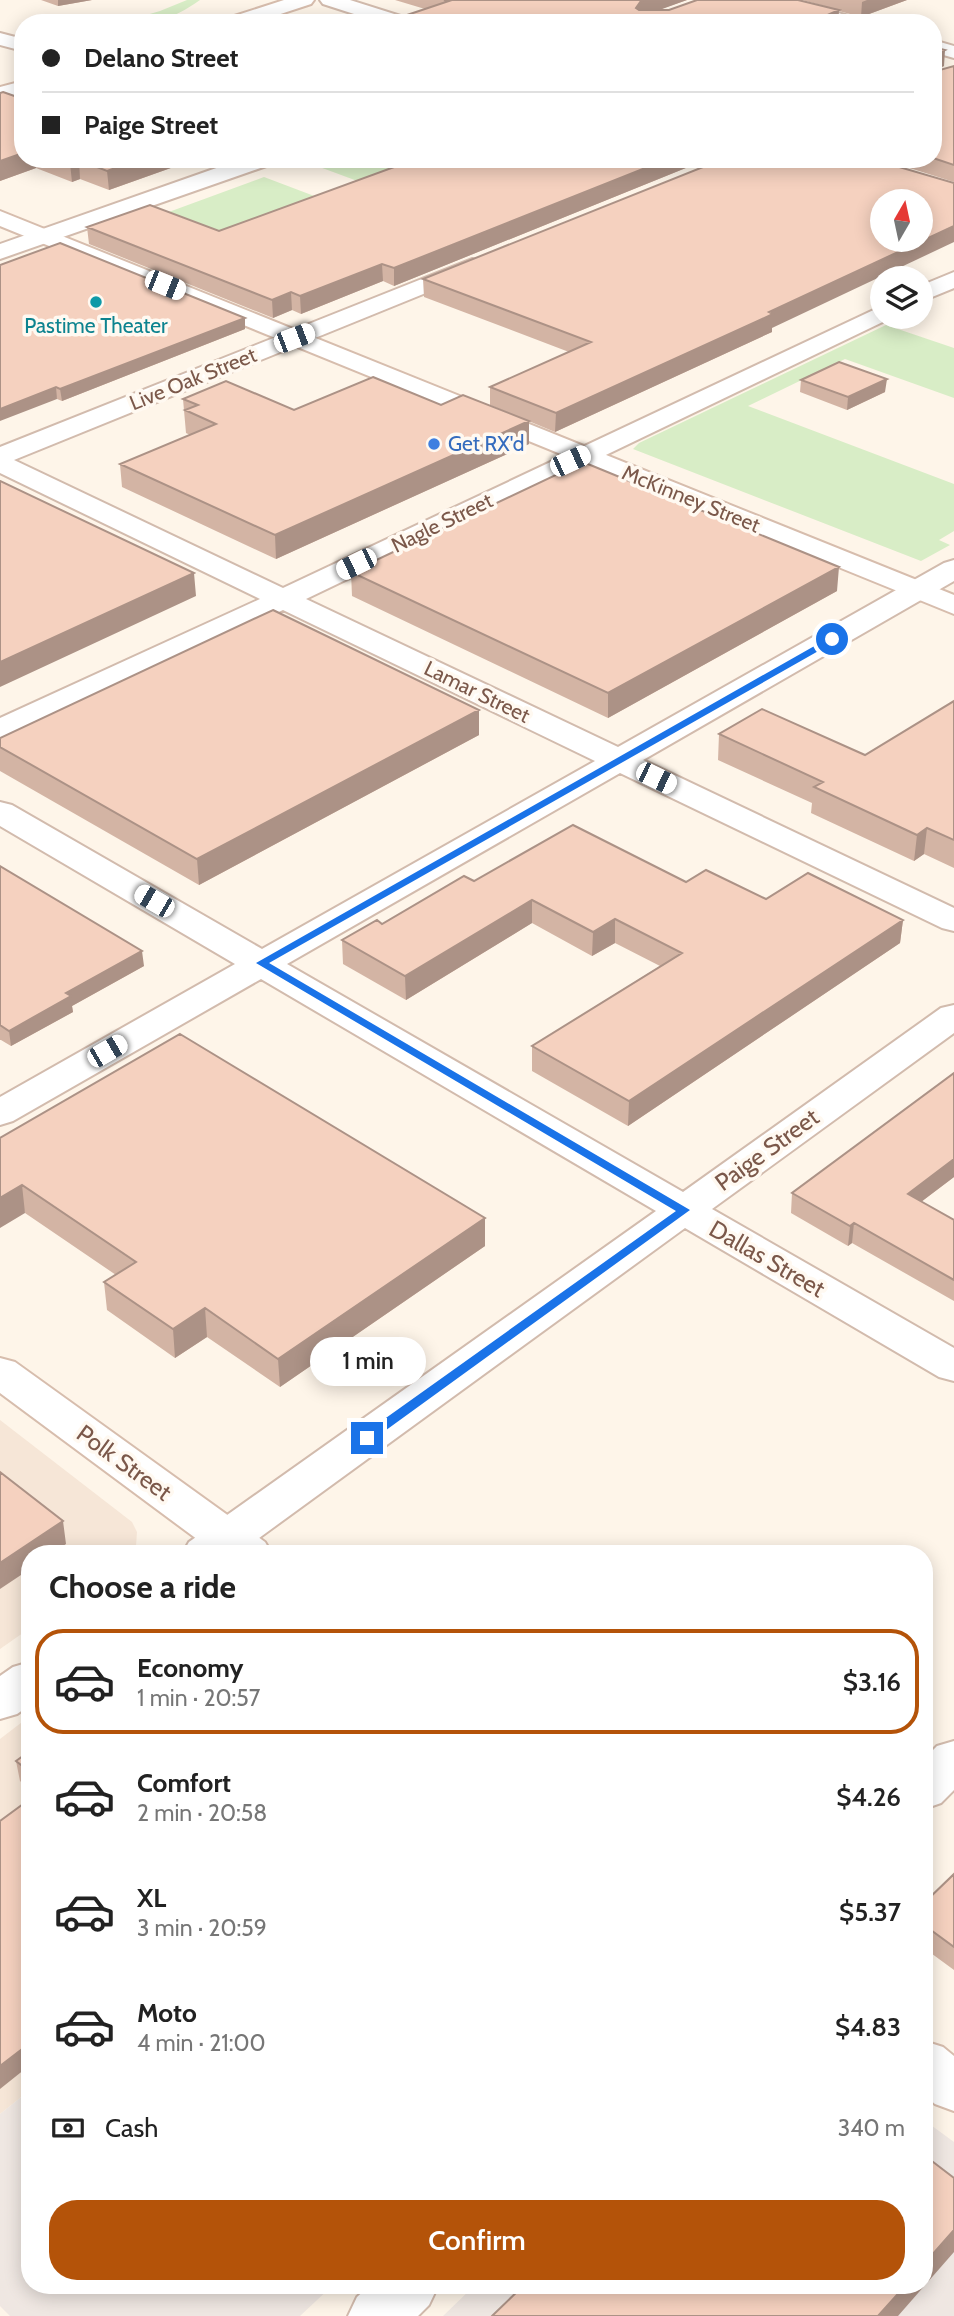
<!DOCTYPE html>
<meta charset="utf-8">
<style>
:root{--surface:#fff;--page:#f6f6f6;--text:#222;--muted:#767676;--line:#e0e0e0;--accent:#b45309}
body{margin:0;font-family:Cabin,sans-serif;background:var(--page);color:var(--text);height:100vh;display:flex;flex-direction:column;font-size:26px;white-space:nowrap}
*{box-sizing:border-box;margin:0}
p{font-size:23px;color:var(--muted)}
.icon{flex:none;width:38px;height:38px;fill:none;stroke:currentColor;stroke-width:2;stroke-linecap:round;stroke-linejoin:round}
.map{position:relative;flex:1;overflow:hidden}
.panel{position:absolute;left:21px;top:1545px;width:912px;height:749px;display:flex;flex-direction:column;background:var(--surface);border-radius:28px;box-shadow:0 4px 18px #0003}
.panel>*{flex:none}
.banner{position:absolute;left:14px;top:14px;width:928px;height:154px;border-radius:28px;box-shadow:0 4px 18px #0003;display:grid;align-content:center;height:154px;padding:0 28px;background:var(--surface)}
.needle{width:46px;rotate:9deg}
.tools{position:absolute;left:870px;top:189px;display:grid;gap:14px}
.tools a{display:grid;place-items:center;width:63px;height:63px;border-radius:50%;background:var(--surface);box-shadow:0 4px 18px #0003;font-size:35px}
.end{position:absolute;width:32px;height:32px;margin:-16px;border:9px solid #1a73e8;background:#fff;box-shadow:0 0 0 4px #fff}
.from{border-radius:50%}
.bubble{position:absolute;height:49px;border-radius:24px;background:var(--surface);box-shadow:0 4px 18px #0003;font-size:23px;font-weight:600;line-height:49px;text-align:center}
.car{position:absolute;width:21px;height:42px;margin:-21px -10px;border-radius:9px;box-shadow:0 0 5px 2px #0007;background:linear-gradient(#fff 24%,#345 0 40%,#fff 0 76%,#345 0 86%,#fff 0)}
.banner b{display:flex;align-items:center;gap:24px;height:66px;font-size:26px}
.banner b+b{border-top:2px solid var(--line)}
.banner i{width:18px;height:18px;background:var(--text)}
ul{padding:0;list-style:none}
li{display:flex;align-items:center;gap:21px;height:105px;margin:0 14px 10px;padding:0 14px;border:4px solid transparent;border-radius:28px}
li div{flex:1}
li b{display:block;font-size:26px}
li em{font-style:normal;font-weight:600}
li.current{border-color:var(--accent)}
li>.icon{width:63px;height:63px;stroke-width:1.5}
h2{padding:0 28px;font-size:32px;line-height:84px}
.pay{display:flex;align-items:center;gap:18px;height:77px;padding:0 28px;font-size:26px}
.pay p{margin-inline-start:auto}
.button{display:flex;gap:14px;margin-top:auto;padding:14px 28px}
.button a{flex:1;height:80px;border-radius:28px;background:var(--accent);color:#fff;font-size:28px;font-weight:600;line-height:80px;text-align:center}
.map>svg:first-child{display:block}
</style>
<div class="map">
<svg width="954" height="2316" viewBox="0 0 954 2316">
<rect width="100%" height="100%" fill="#fef5e9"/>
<path fill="#f6e6d7" d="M0 1420 132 1522 137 1532 136 1546 128 1554H30V1628L0 1649Z
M30 1716V2090L0 2114V1739Z"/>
<path fill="#efe7e2" d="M30 2090V2286H332L300 2316H10L0 2306V2114Z
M924 2120 954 2142V2316H443L474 2286H924Z"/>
<path fill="#d8edc6" d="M187 0H200C170 21 155 23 119 23L160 11Z
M298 159H419L503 235Z
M264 177 338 205 220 248 147 220Z
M886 325 954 348V398L845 359 748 406 954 484V531L939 540 950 545 921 561 633 449 639 443Z"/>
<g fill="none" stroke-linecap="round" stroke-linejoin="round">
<defs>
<path id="street" d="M320 0H350L410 19 413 23H382L323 4Z
M762 0H793L859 19 862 23H830L765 4Z
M0 33 23 39V51L0 45Z
M933 40 954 46V58L933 52Z
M242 159H275L272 164 0 259V244Z
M472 259 480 261 484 266 480 271 14 460 283 588 882 306V317L891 318 306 599 618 747 944 563 954 560V581L643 760 954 908V931L942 928 620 773 287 964 683 1192 941 1008 954 1005V1033L712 1209 954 1348V1381L939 1377 685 1228 237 1554H182L189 1542 656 1211 261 979 13 1121 0 1125V1097L235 964 0 826V802L12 805 262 949 595 761 283 610 11 737 0 739V718L260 599 0 473V447Z
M954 272V288L920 302V286Z
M30 1662V1705L17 1714 0 1719V1676L13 1667Z
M954 1741V1790L941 1803 924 1809V1759L937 1746Z
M369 2286H438L429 2305 418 2316H348L357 2297Z"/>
<path id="secondary" d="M284 0H314L311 4 253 23H222L225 19Z
M23 81V94L0 100V87Z
M0 211 954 595V614L0 226Z
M0 1358 15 1362 265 1542 272 1554H217L0 1393Z
M924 2041 943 2047 954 2056V2111L935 2104 924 2095Z"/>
</defs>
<use href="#street" stroke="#d2bbad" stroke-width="4"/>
<use href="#secondary" stroke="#d7bdad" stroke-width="4"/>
<use href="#street" fill="#fff" fill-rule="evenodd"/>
<use href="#secondary" fill="#fff" fill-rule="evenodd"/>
</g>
<path fill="#d3b4a4" d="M41 0H92L58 6Z
M395 0H687L658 10H669L697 0H798L828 7 802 0H907L861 17 839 11 838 20 849 23H383L425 9Z
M933 47 944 66 933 71V72L954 66V182L881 159H933Z
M0 93 23 159H196L109 190 80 179 72 182 36 168 0 181Z
M416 159H708L394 286 383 281 301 314 292 310 273 318 89 244 87 227 219 231Z
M0 265 245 318V329L62 401 57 399Z
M423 279 772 328V332L555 432 490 405V387L569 352 424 297Z
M801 380 885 392 847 410 800 392Z
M183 399 294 410 441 405 529 421V444L276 559 122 487 120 464 190 435 186 433Z
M351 572 837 591 608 718 352 596Z
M954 701V868L924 854 914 861 811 813 812 803 718 760 719 734 865 755Z
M479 735 199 885 0 771V738Z
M0 866 144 966 72 1006 73 1012 11 1046 1 1040H0Z
M474 881 686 882 766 899 903 920 900 943 628 1126 532 1071V1046L660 966 615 943 592 956 532 923 406 1000 343 964 342 940 382 924Z
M0 1138 485 1218V1246L280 1387 207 1337 175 1358 107 1310 104 1282 116 1275 25 1213Z
M954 1177 921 1202 954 1220V1301L852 1243 848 1246 791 1213 792 1193Z
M30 1751V1790L20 1781 16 1761Z
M954 1874V1970L924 1948V1903Z"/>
<path fill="#ac9286" d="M58 0H92L58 6Z
M645 0H687L640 17 636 8 641 1Z
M867 0H907L861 17 862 2Z
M839 10 838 23 825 16Z
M945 50 944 66 933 71V56Z
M23 153V159H35L36 168 0 181V161Z
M141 159H196L109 190 107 171Z
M668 159H708L394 286V268Z
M79 160 80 179 72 182 70 163Z
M954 226V242L772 328V332L555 432 556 413 769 312Z
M382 264 383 281 301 314 300 296Z
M291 292 292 310 273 318 272 300Z
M245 318V329L62 401 60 389Z
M887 379 885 392 847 410 848 397Z
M56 387 57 399 0 421V409Z
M529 421V444L276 559 275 535Z
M839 567 837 591 608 718V693Z
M194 573 196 596 0 687V662Z
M479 710V735L199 885 197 859Z
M927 828 924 854 914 861 917 835Z
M532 900V923L406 1000 405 976Z
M615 919V943L592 956 593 932Z
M903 920 900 943 628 1126 629 1101Z
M142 951 144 966 72 1006 73 1012 11 1046 9 1031 66 993Z
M954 1159V1177L905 1214 908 1194Z
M22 1185 25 1213 0 1228V1198Z
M485 1218V1246L280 1387 278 1359Z
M854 1223 852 1243 848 1246 850 1226Z
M205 1308 207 1337 175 1358 173 1329Z
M63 1521 66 1544 51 1554H30V1569L0 1589V1563Z
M30 2043V2065L0 2089V2066Z
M954 2230V2252L898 2316H878L905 2286H924V2264Z"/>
<path fill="#f5d1bf" stroke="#ac9286" stroke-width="2" fill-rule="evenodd" d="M444 0H645L641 1 636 8 639 10H669L697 0H798L839 10 825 16 849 23H383L449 1Z
M933 47 945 50 933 56Z
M933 65V72L954 66V165L933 158Z
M3 92 23 99V153L0 161V93Z
M61 159H141L107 171 79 160 70 163Z
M416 159H668L394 268 382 264 300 296 291 292 272 300 87 227 150 205 219 231Z
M723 159H872L954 183V226L769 312 773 314 556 413 490 387 591 342 423 279ZM882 201H920V240H882Z
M60 243 245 318 60 389 56 387 0 409V265Z
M839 362 887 379 848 397 801 380Z
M373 377 441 405 463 395 529 421 275 535 120 464 216 424 185 410 198 405 183 399 226 381 294 410Z
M583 462 839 567 608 693 351 572Z
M0 481 194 573 0 662Z
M273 610 479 710 197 859 0 747V738Z
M954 701V840L927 828 917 835 814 787 823 782 719 734 762 709 865 755Z
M573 825 686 882 706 870 766 899 808 873 903 920 629 1101 532 1046 682 953 615 919 593 932 532 900 405 976 342 940 377 920 382 924 464 876 474 881Z
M0 866 142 951 66 993 71 996 9 1031 0 1025Z
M180 1034 485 1218 278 1359 205 1308 173 1329 104 1282 136 1262 22 1185 0 1198V1138Z
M954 1073V1159L908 1194 954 1220V1280L854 1223 850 1226 792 1193Z
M0 1472 63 1521 0 1563Z
M30 1751V1772L16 1761Z
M30 1799V2043L0 2066V1821Z
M954 1874V1947L924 1925V1903Z
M924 2155 954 2178V2230L924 2264Z
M523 2286H905L878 2316H492Z"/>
<path fill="#1a73e8" d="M832 636 837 639 836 641 269 963 690 1210 371 1441H362V1435L676 1211 256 963Z"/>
<circle fill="#0f9aa8" stroke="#fff9f1" stroke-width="2.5" cx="96" cy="302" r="7"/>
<circle fill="#3f7fe0" stroke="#fff9f1" stroke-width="2.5" cx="434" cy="444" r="7"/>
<g text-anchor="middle" stroke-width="7" stroke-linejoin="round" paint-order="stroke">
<g font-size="21" fill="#0d838f" stroke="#fff9f1">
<text x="96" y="333">Pastime Theater</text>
</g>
<g font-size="21" fill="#7b584a" stroke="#fff9f1">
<text transform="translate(193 379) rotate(-22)" y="7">Live Oak Street</text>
<text transform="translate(691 499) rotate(22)" y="7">McKinney Street</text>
<text transform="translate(442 523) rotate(-26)" y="7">Nagle Street</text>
<text transform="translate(477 692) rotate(26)" y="7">Lamar Street</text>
</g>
<g font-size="21" fill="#366cbe" stroke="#fff9f1" text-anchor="start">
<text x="448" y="451">Get RX'd</text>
</g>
<g font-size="24" fill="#7b584a" stroke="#fff9f1">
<text transform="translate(767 1150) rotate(-36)" y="8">Paige Street</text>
<text transform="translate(767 1259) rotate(30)" y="8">Dallas Street</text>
<text transform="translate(124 1463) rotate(36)" y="8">Polk Street</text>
</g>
</g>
</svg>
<div class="tools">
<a><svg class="needle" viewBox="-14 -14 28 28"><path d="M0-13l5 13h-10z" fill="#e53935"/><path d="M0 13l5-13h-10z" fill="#767676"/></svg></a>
<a><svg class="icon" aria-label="layers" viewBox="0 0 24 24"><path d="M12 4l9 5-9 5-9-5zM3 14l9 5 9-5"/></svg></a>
</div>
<i class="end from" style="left:832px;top:639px"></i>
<i class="end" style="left:367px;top:1438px"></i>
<div class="bubble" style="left:310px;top:1337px;width:116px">1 min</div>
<i class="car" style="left:165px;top:285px;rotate:112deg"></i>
<i class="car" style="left:294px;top:338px;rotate:69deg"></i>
<i class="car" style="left:570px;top:461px;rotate:65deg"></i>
<i class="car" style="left:356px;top:564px;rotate:244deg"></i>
<i class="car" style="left:656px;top:778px;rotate:116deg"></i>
<i class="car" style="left:154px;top:901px;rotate:300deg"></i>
<i class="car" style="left:107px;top:1051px;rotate:60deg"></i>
<div class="banner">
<b><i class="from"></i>Delano Street</b>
<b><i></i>Paige Street</b>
</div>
<section class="panel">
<h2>Choose a ride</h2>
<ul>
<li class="current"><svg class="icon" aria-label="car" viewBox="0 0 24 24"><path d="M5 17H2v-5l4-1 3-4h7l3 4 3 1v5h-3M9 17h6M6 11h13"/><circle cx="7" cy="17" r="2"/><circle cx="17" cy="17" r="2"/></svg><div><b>Economy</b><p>1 min · 20:57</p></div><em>$3.16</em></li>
<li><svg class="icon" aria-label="car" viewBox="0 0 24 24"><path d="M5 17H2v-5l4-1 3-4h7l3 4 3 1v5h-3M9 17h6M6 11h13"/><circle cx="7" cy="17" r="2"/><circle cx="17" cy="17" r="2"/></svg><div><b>Comfort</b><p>2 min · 20:58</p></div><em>$4.26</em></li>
<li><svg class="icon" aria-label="car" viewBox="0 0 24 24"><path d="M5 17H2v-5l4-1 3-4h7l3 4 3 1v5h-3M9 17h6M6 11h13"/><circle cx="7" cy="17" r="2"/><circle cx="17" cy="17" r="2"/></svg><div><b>XL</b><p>3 min · 20:59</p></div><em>$5.37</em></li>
<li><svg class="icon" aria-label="car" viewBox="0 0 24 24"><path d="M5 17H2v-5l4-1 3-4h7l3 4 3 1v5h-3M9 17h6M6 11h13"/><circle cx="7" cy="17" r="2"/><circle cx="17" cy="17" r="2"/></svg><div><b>Moto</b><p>4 min · 21:00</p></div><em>$4.83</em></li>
</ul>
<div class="pay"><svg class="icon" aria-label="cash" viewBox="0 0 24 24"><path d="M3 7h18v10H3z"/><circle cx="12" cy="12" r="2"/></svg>Cash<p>340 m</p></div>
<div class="button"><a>Confirm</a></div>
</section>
</div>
